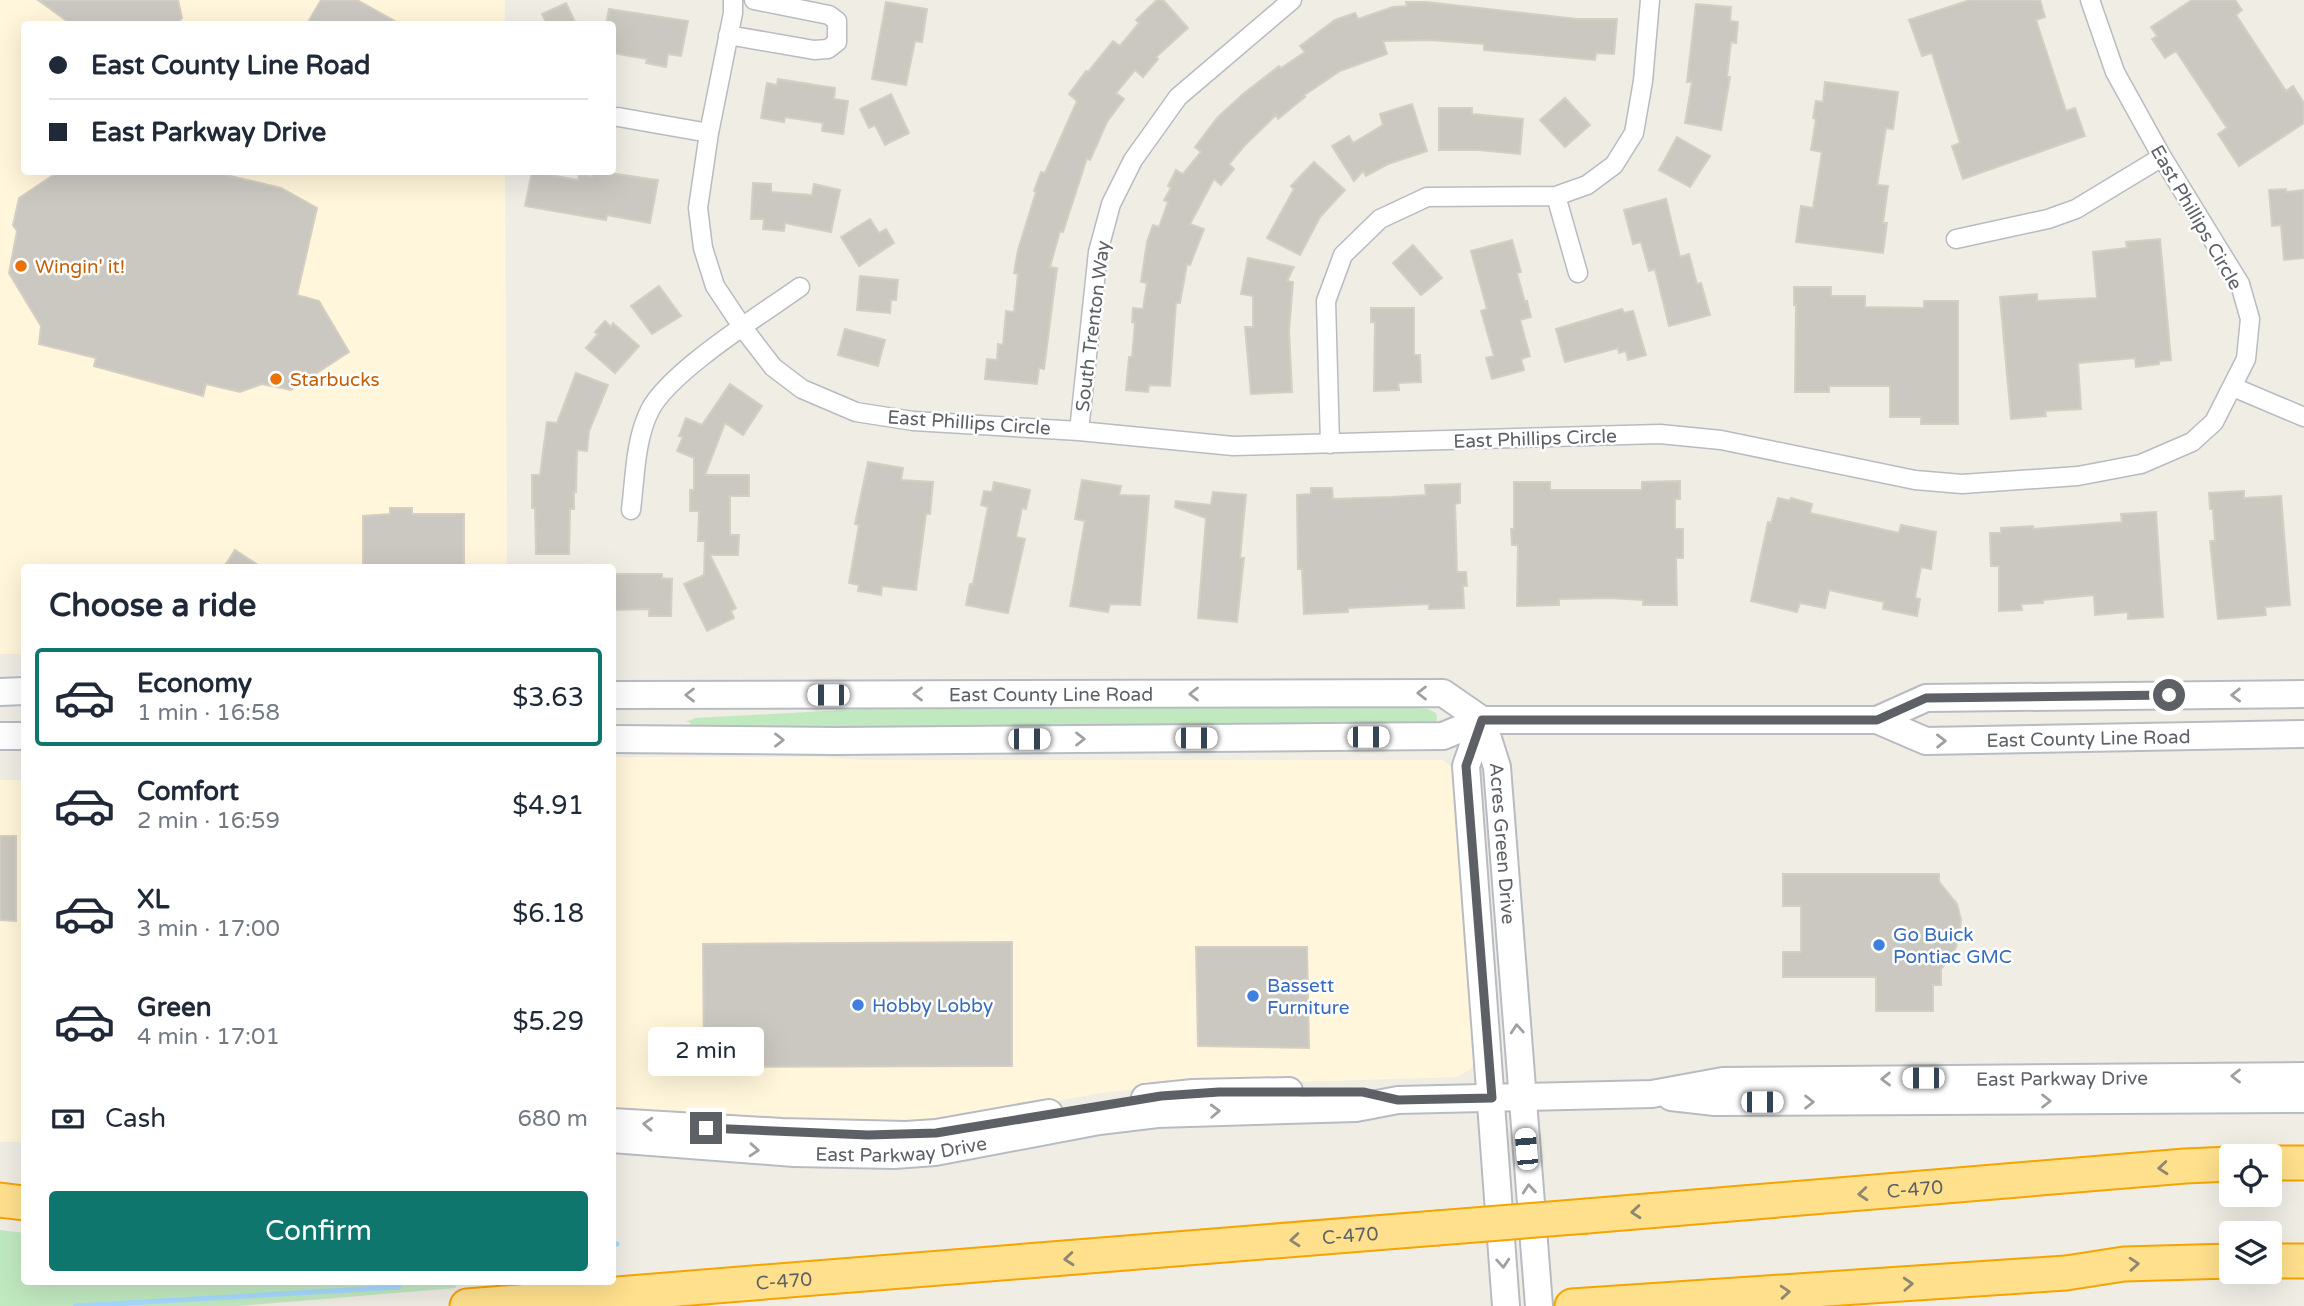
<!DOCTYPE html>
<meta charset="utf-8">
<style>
:root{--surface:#fff;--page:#f6f6f7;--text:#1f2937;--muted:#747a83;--line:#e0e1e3;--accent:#0f766e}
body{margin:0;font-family:"Varela Round",sans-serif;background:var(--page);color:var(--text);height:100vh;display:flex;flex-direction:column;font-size:26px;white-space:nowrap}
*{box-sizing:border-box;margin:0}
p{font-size:23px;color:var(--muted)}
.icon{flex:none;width:38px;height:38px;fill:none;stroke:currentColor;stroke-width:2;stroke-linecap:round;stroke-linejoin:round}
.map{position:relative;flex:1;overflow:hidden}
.side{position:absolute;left:21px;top:564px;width:595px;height:721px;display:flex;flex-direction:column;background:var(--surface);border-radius:7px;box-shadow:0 7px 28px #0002}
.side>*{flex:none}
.top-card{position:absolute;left:21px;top:21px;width:595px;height:154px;border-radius:7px;box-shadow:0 7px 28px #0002;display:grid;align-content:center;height:154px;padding:0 28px;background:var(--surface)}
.fabs{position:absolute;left:2219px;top:1144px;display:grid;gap:14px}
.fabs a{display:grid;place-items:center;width:63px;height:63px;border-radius:7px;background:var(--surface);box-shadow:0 7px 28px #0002;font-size:35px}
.end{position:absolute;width:32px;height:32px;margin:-16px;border:9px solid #5d6166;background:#fff;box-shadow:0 0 0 4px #fff}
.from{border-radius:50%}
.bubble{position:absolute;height:49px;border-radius:7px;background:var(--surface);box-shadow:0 7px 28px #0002;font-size:23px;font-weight:600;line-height:49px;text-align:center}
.car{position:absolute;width:21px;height:42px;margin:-21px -10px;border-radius:9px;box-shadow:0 0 5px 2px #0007;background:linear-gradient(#fff 24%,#345 0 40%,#fff 0 76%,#345 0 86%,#fff 0)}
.top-card b{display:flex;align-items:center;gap:24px;height:66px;font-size:26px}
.top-card b+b{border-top:2px solid var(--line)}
.top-card i{width:18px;height:18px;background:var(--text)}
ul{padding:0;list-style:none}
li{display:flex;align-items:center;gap:21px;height:98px;margin:0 14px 10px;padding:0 14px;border:4px solid transparent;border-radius:7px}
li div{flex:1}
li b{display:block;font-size:26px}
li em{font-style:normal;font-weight:600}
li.active{border-color:var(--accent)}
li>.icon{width:63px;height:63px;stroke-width:1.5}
h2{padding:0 28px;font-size:32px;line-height:84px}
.pay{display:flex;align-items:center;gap:18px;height:77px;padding:0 28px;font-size:26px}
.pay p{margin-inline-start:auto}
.button{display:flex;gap:14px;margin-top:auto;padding:14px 28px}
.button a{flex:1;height:80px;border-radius:7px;background:var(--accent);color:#fff;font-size:28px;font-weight:600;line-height:80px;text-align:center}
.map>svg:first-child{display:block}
</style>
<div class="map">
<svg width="2304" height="1306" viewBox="0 0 2304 1306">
<rect width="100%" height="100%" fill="#f0ede5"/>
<path fill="#fff6db" d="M0 0H505V24H24V172H505L507 567H24V654H0Z
M612 757H821L865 760H1443L1454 770 1475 1061 1470 1070 1457 1077 1159 1086 1095 1094 917 1126 613 1112Z
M0 780H24V1142H0Z"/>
<path fill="#c1e9c0" d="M918 706H1403L1428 709 1436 713 1437 720 1434 725 690 727V722H685L696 718Z
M0 1230 24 1233V1281H415L455 1284 456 1288 239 1306H0Z"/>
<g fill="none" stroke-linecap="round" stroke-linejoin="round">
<path stroke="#a6daff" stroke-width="5" d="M612 1244H617
M75 1306 399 1287"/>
</g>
<path fill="#cbc8c2" stroke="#d5cfc3" stroke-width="2" d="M38 0H178L182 18 177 24H71Z
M321 0H357L400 24H307Z
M1157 0H1163L1188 28 1156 57 1158 59 1143 77 1135 70 1116 93 1124 99 1107 122 1090 160 1087 158 1063 232 1060 231 1050 267 1057 268 1044 369 1039 368 1037 384 985 379 987 359 997 360 998 344 1003 345 1006 311 1014 312 1018 274 1014 273 1018 250 1036 192 1034 191 1041 172 1045 173 1077 101 1069 94 1086 71 1088 72 1113 41 1120 46 1139 23 1136 20Z
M1970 0H2040L2045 17 2036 20 2066 111 2075 108 2085 136 1963 179 1952 146 1960 143 1932 53 1922 56 1909 20Z
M2192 0H2235L2242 10 2236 15 2286 91 2293 86 2304 103V123L2239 166 2218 134 2227 128 2176 51 2165 58 2152 39 2157 36 2151 27Z
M886 2 927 9 922 42 915 41 906 85 872 79Z
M1406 2H1426L1577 19H1617L1614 54 1596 53 1595 60 1484 50V44L1430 40 1383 41 1387 54 1340 71 1303 96 1305 97 1278 119 1276 115 1244 146 1229 164 1234 169 1221 185 1214 179 1190 224 1204 229 1190 265 1187 264 1180 303H1176L1170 386 1149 385 1148 392 1126 390 1129 357H1132L1135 323 1132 322 1133 308 1143 309 1147 283 1141 282 1147 242 1153 225 1159 227 1168 202 1164 200 1171 188 1168 186 1176 170 1183 174 1201 152 1195 147 1217 118 1243 94 1279 66 1281 68 1305 52 1300 46 1335 20 1355 13 1358 19 1393 7 1407 6Z
M566 3 576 24H547L542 14Z
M1696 4 1731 7 1730 21 1738 22 1736 43 1731 42 1727 77H1730L1721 130 1685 123 1692 82H1687Z
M609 9 688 21 681 56 668 54 666 67 646 63 647 59 612 53V24H606Z
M778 79 835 88 834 99 848 101 843 134 822 131 823 123 785 117 784 122 761 118 767 83 777 85Z
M1825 82 1898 92 1893 129 1886 128 1877 185 1888 186 1883 223H1887L1883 253 1796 242 1801 206 1813 208 1822 152 1811 150 1816 119 1813 118 1816 101 1823 102Z
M891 94 909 133 885 145 875 125 869 128 860 109Z
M1565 98 1590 125 1565 147 1540 120Z
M1412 104 1427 151 1388 164 1366 176 1363 171 1354 181 1332 146 1349 136 1353 143 1383 125 1380 114Z
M1439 108H1472V114L1523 119 1520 154 1478 150H1439Z
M1677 137 1710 156 1690 187 1659 170Z
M1314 162 1345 190 1320 217 1300 255 1267 238 1294 189 1291 186Z
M58 172H213L281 188 317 208 297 295 319 301 349 352 291 390 262 384 240 392 206 384 203 396 94 366 96 358 39 344 41 326 9 273 17 231 13 225 19 198Z
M532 172 578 180 579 174 592 177 593 172H603L658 180 650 223 607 215 606 220 525 206Z
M753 183 771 184V192L812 195 814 184 840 190 831 232 785 223 784 231 763 229 764 219H751Z
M2286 189V192L2304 190V258L2284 260 2281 225 2272 226 2269 190Z
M1666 199 1680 257 1689 254 1697 284 1701 283 1710 315 1669 326 1655 269 1649 271 1641 242 1633 244 1624 210Z
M870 219 879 233 886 229 894 243 859 266 841 237Z
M2160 239 2171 360 2159 361V364L2136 367 2135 358 2078 363 2081 409 2045 411 2046 416 2011 419 2000 297 2037 294V301L2097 298 2093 252 2127 248 2126 242Z
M1512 240 1521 272 1517 273 1525 302 1527 301 1531 317 1520 320 1530 356 1521 359 1524 370 1492 379 1486 358 1494 356 1481 311 1487 309 1471 251Z
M1413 245 1442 278 1421 295 1393 263Z
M1248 258 1294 267 1287 281 1293 282 1289 331 1292 392 1251 394 1245 327H1253V296L1241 294Z
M860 276 898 280 896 300H891L890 313 857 310Z
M659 286 681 316 652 334 631 306Z
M1794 287H1831V296H1865V307L1924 308V301H1958V424H1921V417H1890V386H1829V392H1795L1796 305H1794Z
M1371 308H1414V355H1420L1421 382 1398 383 1399 390 1374 391 1375 322H1371Z
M1622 309 1624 313 1633 311 1646 355 1628 360 1626 351 1619 353 1618 348 1565 362 1556 329Z
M605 321 611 327 613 323 639 346 615 373 586 348 598 334 595 332Z
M845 329 885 340 878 366 838 355Z
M576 373 608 385 589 431 587 451 577 450 576 492H574V509H570L569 554H536L535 508H532V475H540L547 422 557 423Z
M730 384 762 406 743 435 725 423 705 475H749V496H730V535H739L738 555H710L736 608 731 611 734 618 707 631 684 584 704 575 705 541H698L699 511H690V490H694V458L677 451 683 437 679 436 686 418 702 425Z
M868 462 903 468 901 480 933 482 930 514H926L916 590 882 586 881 595 858 591 859 585 849 583 859 525 855 524Z
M1082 480 1121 486 1119 495 1149 496 1140 605 1110 604 1108 612 1070 606 1085 521 1075 519Z
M1680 481V499H1675V529H1683V558H1676L1677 605H1643V600L1609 598 1559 599V605L1517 606 1518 545H1512L1511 529H1514V482H1550V490H1642V482Z
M994 482 1030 490 1026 509 1022 508 1016 537 1025 539 1008 613 966 605 970 584H973L988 507 981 505 984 491 992 492Z
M1460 484V503L1455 504 1457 572H1466L1467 586H1463L1464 608 1429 609V604L1348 608V612L1304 614 1302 569H1298L1297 495 1311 494V488H1332L1333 499 1391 497 1426 495 1425 485Z
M2244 491V498L2281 496 2290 605 2265 607 2266 615 2218 619 2210 541H2215L2213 509H2210L2209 493Z
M1213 492 1246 495 1240 558H1244L1237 622 1198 618 1206 518 1175 507 1176 501 1211 505Z
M1778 498 1790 501 1791 498 1812 504 1810 513 1899 533 1901 525 1936 532 1931 569 1921 567 1915 598 1920 599 1917 616 1883 609 1884 602 1829 590 1825 608 1800 603 1797 612 1751 601 1768 522 1771 523Z
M390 508H412V514H464V567H363V516L390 514Z
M2156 512 2163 617 2128 619V612L2095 615 2094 595 2043 600V603L2021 604 2022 610 1999 611V566H1991L1990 533H2001V528L2033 526V529L2122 522 2121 514Z
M235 550 261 567H224Z
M612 574H662V578L672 579 671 616H649V609L612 610Z
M0 836H16V921L0 920Z
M1783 874H1939V882L1957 904 1961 920 1959 938 1953 955 1941 969V985H1933V1011H1876V977H1783V952H1801V906H1783Z
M1012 942V1066L704 1067 703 944Z
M1196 947H1307L1309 1048 1198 1046Z"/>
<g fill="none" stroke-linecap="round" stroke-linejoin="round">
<defs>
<path id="street" d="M733 0V13L709 133 698 208 703 248 715 286 743 328 773 367 802 389 856 412 913 421 1079 431 1233 446 1660 434 1721 440 1915 480 1962 484 2078 476 2141 464 2192 442 2214 422 2246 359 2250 319 2240 284 2162 157 2115 72 2090 0
M728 35 814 50 828 49 837 42V21L829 15 754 0
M618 117 709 133
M1556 196 1578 273
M1956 239 2048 219 2076 209 2162 157
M2233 387 2304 417
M1079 431 1098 252 1111 204 1133 160 1178 97 1292 0
M1330 444 1326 301 1343 255 1380 219 1427 197 1556 196 1587 185 1614 165 1634 133 1643 81 1650 0
M631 510C635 478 635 439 650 410 670 371 762 314 800 287"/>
<g id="secondary">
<path d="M0 692 24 691"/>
<path id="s1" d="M612 695 1443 693 1482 720"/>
<path d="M1482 720 1466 766 1506 1306"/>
<path id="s2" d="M1482 720 1497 767 1539 1306"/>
<path d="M1877 720 1926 698 2304 694"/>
<path d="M0 736H24"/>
<path id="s3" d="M612 739 835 741 1443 736 1482 720H1877L1926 741 2304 734"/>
<path d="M1671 1097 1715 1102 2304 1099"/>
<path d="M1145 1098 1193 1093 1289 1091"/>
<path d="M612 1122 782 1132 906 1135 936 1133 1049 1113"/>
<path id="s4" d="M612 1139 794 1153 894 1155 935 1152 1099 1121 1157 1114 1356 1108 1398 1100 1652 1094 1723 1081 2304 1076"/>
</g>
<g id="highway">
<path d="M2270 1163H2304"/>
<path d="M0 1200 24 1203"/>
<path id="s5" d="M1587 1216 2185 1166 2231 1164"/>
<path d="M2270 1261H2304"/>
<path id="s6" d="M467 1306 1437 1228"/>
<path d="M1572 1306 2066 1273 2124 1264 2231 1261"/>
</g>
</defs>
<use href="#street" stroke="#b8bbc0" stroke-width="21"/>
<use href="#secondary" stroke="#b8bcc2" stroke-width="30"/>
<use href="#highway" stroke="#f5a400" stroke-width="37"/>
<use href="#street" stroke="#fff" stroke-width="18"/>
<use href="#secondary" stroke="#fff" stroke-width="26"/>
<use href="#highway" stroke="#ffe08d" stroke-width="33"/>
<defs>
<path id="highway-bridge" d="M1437 1228 1587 1216"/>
</defs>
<use href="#highway-bridge" stroke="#f5a400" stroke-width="37" stroke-linecap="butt"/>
<use href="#highway-bridge" stroke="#ffe08d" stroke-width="33"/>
</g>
<defs><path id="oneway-chevron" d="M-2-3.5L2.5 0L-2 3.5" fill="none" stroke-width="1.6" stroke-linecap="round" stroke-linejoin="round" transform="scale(1.75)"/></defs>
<g stroke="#9ea0a3">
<use href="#oneway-chevron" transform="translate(1422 693) rotate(180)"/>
<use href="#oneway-chevron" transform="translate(918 694) rotate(180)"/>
<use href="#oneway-chevron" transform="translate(1194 694) rotate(180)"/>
<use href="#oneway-chevron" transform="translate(690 695) rotate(180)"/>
<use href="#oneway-chevron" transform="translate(2236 695) rotate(179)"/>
<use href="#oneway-chevron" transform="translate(1080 739)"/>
<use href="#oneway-chevron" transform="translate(779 740)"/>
<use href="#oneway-chevron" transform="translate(1941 741) rotate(-1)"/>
<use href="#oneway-chevron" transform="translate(1517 1029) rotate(-94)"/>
<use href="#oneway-chevron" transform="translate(2236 1076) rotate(180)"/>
<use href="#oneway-chevron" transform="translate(1886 1079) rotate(179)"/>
<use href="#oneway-chevron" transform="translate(2046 1101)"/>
<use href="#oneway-chevron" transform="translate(1809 1102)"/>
<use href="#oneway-chevron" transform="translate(1215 1111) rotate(-2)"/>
<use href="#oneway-chevron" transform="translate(648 1124) rotate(-176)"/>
<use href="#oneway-chevron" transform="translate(754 1150) rotate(4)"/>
<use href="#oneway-chevron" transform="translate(1529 1189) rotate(-95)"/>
<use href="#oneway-chevron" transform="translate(1503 1263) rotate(86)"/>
</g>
<g stroke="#8e8772">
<use href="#oneway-chevron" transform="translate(2163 1168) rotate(175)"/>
<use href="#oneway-chevron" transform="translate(1863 1194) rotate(175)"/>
<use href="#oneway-chevron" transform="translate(1636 1212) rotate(175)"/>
<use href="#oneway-chevron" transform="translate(1295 1240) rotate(175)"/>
<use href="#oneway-chevron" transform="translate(1069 1259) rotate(175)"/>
<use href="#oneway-chevron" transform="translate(2134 1264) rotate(-4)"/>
<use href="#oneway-chevron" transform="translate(1908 1284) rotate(-3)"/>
<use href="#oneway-chevron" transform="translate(1785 1292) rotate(-4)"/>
</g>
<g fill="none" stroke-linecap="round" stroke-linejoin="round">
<path stroke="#5d6166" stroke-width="9" d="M706 1128 868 1135 936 1133 1161 1096 1219 1092H1363L1398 1100 1492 1098 1466 766 1482 720H1877L1926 698 2169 695"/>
</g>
<g fill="#e8710a" stroke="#fff" stroke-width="2.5">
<circle cx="21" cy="266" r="7"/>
<circle cx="276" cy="379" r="7"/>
</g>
<g fill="#3f7fe0" stroke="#fff" stroke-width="2.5">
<circle cx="1879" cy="945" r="7"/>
<circle cx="1253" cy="996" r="7"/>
<circle cx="858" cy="1005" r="7"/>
</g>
<g text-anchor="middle" stroke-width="5" stroke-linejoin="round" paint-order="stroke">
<g font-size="19" fill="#5d6166" stroke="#fff">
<text transform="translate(2197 217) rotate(60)" y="7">East Phillips Circle</text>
<text transform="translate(1092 326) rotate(-83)" y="7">South Trenton Way</text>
<text transform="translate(969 422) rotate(4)" y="7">East Phillips Circle</text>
<text transform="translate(1535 438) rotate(-2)" y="7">East Phillips Circle</text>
<text dy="7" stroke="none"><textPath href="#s1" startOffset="439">East County Line Road</textPath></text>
<text dy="7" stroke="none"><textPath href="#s3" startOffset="1484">East County Line Road</textPath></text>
<text dy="7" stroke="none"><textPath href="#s2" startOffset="126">Acres Green Drive</textPath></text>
<text dy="7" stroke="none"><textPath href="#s4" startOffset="1456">East Parkway Drive</textPath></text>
<text dy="7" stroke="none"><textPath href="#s4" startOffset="290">East Parkway Drive</textPath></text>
<text dy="7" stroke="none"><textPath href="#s5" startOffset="329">C-470</textPath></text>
<text dy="7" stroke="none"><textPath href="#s6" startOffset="886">C-470</textPath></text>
<text dy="7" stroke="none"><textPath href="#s6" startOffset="318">C-470</textPath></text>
</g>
<g font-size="19" fill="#c56008" stroke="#fff" text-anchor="start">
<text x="35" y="273">Wingin' it!</text>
<text x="290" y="386">Starbucks</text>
</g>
<g font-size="19" fill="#366cbe" stroke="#fff" text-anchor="start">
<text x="1893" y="941">Go Buick<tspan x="1893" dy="22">Pontiac GMC</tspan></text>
<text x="1267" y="992">Bassett<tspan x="1267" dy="22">Furniture</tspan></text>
<text x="872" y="1012">Hobby Lobby</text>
</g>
</g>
</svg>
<div class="fabs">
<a><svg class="icon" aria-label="locate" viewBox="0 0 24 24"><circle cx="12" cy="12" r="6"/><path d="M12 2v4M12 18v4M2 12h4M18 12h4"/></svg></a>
<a><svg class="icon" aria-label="layers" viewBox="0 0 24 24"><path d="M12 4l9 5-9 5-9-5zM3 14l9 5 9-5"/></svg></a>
</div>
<i class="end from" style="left:2169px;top:695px"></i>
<i class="end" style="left:706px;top:1128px"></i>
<div class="bubble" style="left:648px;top:1027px;width:116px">2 min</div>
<i class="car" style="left:828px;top:695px;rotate:270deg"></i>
<i class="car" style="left:1368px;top:737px;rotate:90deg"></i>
<i class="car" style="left:1196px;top:738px;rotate:90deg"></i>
<i class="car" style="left:1029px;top:739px;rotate:90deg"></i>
<i class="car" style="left:1923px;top:1078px;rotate:270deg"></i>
<i class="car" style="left:1762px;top:1102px;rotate:90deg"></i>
<i class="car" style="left:1526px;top:1149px;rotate:355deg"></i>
<div class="top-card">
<b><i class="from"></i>East County Line Road</b>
<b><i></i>East Parkway Drive</b>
</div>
<section class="side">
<h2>Choose a ride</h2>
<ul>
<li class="active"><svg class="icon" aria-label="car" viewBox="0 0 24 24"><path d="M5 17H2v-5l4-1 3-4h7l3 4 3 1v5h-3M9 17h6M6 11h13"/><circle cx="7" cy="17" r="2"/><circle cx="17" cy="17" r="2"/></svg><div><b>Economy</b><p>1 min · 16:58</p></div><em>$3.63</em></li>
<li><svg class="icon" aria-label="car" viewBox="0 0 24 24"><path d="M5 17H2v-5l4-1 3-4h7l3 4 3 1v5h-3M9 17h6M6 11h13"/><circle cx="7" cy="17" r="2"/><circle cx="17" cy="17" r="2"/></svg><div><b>Comfort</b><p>2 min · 16:59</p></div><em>$4.91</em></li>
<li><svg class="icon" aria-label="car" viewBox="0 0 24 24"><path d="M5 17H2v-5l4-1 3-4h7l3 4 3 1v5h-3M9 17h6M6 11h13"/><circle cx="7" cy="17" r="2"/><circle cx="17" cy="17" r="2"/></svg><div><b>XL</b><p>3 min · 17:00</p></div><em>$6.18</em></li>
<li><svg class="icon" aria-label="car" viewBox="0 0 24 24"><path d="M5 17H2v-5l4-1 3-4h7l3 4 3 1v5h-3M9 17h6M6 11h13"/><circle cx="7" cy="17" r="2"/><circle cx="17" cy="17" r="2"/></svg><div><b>Green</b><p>4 min · 17:01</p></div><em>$5.29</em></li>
</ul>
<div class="pay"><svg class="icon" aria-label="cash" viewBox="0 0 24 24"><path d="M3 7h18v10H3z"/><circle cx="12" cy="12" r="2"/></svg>Cash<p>680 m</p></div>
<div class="button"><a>Confirm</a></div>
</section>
</div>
